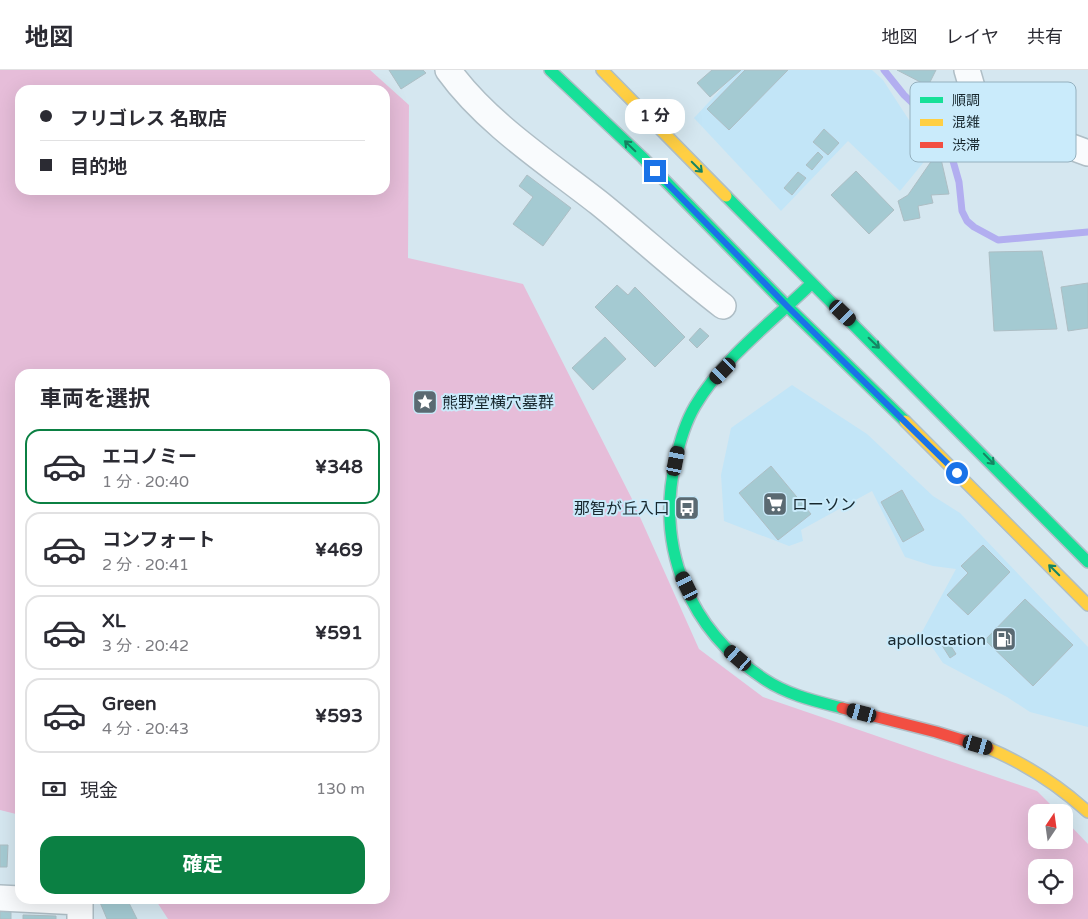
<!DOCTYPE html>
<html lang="ja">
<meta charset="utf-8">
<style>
:root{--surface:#fff;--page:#f2f2f3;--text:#2b2b33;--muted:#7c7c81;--line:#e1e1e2;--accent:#0b8043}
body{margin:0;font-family:"Varela Round","Noto Sans JP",sans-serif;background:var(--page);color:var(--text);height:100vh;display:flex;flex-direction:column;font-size:19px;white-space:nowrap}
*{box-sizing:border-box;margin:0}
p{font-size:16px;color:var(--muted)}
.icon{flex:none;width:28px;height:28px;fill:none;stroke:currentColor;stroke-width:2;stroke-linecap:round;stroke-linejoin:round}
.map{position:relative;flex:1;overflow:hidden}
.details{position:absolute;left:15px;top:299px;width:375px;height:535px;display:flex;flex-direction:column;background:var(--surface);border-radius:15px;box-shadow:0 5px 20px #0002}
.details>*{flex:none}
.banner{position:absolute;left:15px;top:15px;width:375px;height:110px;border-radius:15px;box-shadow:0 5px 20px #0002;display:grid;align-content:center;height:110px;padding:0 25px;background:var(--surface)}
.needle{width:32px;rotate:13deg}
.tools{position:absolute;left:1028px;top:734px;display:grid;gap:10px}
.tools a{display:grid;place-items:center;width:45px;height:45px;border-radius:10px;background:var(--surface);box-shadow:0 5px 20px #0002;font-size:25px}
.end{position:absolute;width:22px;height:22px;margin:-11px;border:6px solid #1a73e8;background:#fff;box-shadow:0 0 0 2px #fff}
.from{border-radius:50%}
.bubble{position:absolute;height:35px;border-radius:15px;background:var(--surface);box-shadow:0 5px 20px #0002;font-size:16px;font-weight:700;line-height:35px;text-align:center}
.car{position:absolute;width:15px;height:30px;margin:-15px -8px;border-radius:6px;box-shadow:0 0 4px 1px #0007;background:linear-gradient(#222 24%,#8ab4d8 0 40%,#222 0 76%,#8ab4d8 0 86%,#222 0)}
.banner b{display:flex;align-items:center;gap:18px;height:48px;font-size:19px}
.banner b+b{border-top:1px solid var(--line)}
.banner i{width:12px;height:12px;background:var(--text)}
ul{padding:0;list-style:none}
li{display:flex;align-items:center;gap:15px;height:75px;margin:0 10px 8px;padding:0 15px;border:2px solid var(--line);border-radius:15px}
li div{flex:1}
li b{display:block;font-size:19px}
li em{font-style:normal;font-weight:700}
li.selected{border-color:var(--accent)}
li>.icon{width:45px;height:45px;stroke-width:1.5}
h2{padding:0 25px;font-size:22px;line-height:60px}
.pay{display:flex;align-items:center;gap:12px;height:55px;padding:0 25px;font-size:19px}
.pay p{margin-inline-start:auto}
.button{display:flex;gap:10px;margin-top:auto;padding:10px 25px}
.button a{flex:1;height:58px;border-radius:15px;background:var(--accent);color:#fff;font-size:20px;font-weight:700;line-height:58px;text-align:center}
header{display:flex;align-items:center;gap:30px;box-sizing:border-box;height:70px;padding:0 25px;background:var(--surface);border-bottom:1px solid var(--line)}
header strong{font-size:24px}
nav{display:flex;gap:28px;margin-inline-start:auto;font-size:18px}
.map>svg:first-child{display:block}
</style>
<header>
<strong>地図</strong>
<nav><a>地図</a><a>レイヤ</a><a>共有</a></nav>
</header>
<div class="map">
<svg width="1088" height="849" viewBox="0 0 1088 849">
<rect width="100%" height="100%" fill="#d5e7f0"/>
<path fill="#c2e5f7" d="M739 0H872L883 10 909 50 937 76 900 121 848 71 781 141 694 48Z
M792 315 867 364 933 426 960 443 1088 577V657L1030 642 1007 627 943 593 922 562 956 499 933 496 905 487 872 421 801 460 803 471 789 476 724 451 721 405 731 358Z"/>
<path fill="#e6bdd9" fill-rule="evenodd" d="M0 0H370L409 35 408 188 523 214 631 427 699 579 763 627 1037 721 1058 742H1036V770H1064V749L1088 774V849H168L155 829H385V304H20V745L0 740ZM20 20H385V120H20ZM1036 798H1064V825H1036Z"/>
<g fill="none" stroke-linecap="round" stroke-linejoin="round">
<path stroke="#b2aef0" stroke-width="7" d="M884 0 904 25 924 44 949 77 959 112 962 141 967 151 974 157 998 170 1088 162"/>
</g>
<path fill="#a4cad2" stroke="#adbec4" d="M389 0H423L426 3 401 19Z
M712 0H741L710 27 697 13Z
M745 0H788L729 60 707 39Z
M897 0H936L928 16Z
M824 59 839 73 828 85 813 72Z
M939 80 949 124 931 125 933 133 918 136 920 148 904 151 898 131 908 125Z
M818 82 823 87 812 100 806 95Z
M856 101 894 140 869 164 831 125Z
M798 102 806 108 792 125 784 118Z
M527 105 571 138 543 176 513 154 533 127 519 116Z
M1042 181 1057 259 994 261 989 182Z
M1088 213V258L1068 261 1061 217Z
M617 215 628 225 635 217 685 267 655 297 595 237Z
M700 258 709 266 697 278 689 270Z
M605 267 626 289 593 320 572 298Z
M771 396 811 444 778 470 739 423Z
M902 420 924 460 903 472 881 432Z
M983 475 1010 502 968 545 947 525 968 503 961 496Z
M1025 529 1073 575 1033 616 985 570Z
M944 565 956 584 950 588 938 569Z
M0 775H8L7 797H0Z
M102 829H127L137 849H107L99 830Z
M0 841H11V849H0Z
M23 845 56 846V849H23Z"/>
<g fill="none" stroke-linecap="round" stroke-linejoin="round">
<defs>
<path id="street" d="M448 0C486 53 548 93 599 133 641 167 680 203 723 236
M967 0 978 38 1017 57 1088 83
M0 828 80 832V849"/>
<path id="fast" d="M550 0 643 88 788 237 905 351
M726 126 1088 492
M812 213C772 252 724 287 695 336 685 353 679 374 675 393 656 480 690 560 764 609 788 625 815 631 842 638"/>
<path id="slow" d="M602 0 726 126
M905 351 1088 535
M988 678C1026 694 1057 714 1088 742"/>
<path id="jam" d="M842 638 936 662 988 678"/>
</defs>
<use href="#street" stroke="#afbec6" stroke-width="28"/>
<use href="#fast" stroke="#afbec6" stroke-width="14"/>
<use href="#slow" stroke="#afbec6" stroke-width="14"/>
<use href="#jam" stroke="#afbec6" stroke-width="14"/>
<use href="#street" stroke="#f9fbfd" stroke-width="25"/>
<use href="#fast" stroke="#16e098" stroke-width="11"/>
<use href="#slow" stroke="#ffcf43" stroke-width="11"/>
<use href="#jam" stroke="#f24e42" stroke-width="11"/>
</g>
<defs><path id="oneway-shaft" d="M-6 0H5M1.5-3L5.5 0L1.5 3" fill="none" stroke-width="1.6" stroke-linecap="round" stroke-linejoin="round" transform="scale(1.25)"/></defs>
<g stroke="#168463">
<use href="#oneway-shaft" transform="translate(630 76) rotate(-136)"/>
<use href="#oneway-shaft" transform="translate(697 97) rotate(45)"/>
<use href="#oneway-shaft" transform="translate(874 273) rotate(44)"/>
<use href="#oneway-shaft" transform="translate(989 389) rotate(46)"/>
<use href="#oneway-shaft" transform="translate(1054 500) rotate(-135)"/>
</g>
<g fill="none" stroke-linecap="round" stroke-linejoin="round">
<path stroke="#1a73e8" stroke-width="6" d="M655 101 788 237 957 403"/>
</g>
<defs>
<symbol id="sight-square" viewBox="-11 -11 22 22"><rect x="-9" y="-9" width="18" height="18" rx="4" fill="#5a6a72" stroke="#caebfb"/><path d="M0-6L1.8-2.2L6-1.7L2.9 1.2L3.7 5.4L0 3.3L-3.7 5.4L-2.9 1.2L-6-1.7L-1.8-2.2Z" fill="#fff"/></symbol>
<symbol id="supermarket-square" viewBox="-11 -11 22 22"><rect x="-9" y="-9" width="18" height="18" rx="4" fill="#5a6a72" stroke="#caebfb"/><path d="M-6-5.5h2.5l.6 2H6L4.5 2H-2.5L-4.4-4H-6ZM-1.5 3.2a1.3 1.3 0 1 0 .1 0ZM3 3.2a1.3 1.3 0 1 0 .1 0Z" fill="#fff"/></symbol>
<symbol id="bus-square" viewBox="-11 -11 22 22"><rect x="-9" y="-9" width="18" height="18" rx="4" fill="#5a6a72" stroke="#caebfb"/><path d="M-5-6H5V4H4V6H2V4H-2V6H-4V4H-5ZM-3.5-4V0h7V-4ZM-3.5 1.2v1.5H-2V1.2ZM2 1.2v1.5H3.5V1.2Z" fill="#fff"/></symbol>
<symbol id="fuel-square" viewBox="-11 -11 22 22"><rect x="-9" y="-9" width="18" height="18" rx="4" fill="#5a6a72" stroke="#caebfb"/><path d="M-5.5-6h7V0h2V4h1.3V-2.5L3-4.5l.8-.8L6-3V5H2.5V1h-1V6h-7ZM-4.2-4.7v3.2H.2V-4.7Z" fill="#fff"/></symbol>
</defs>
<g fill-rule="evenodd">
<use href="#sight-square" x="411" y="318" width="28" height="28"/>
<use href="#supermarket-square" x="761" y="420" width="28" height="28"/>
<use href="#bus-square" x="673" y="424" width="28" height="28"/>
<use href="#fuel-square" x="990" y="555" width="28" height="28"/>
</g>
<g text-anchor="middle" stroke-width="4" stroke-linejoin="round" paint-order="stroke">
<g font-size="16" fill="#17272e" stroke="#caebfb" text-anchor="start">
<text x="442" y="338">熊野堂横穴墓群</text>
<text x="792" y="440">ローソン</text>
<text x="670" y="444" text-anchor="end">那智が丘入口</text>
<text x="986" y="575" text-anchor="end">apollostation</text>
</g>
</g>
<rect x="910" y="12" width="166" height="80" rx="8" fill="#caebfb" stroke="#94b0be" stroke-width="1"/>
<rect x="920" y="27" width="23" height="6" fill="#16e098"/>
<rect x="920" y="49" width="23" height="7" fill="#ffcf43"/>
<rect x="920" y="72" width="23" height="6" fill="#f24e42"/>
<g font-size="14" fill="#17272e">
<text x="952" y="35">順調</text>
<text x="952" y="57">混雑</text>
<text x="952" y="80">渋滞</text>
</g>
</svg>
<div class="tools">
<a><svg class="needle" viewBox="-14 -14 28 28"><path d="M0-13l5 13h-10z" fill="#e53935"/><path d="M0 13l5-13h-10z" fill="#7c7c81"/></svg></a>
<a><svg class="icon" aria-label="locate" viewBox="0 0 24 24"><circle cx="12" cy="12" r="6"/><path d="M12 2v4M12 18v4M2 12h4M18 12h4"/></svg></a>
</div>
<i class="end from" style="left:957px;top:403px"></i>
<i class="end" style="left:655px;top:101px"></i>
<div class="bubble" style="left:625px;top:29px;width:60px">1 分</div>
<i class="car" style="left:843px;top:243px;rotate:134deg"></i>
<i class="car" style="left:723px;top:301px;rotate:224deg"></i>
<i class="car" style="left:676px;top:391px;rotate:11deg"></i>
<i class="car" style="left:687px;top:516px;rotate:334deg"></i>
<i class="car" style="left:738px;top:588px;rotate:311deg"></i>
<i class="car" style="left:862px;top:643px;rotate:285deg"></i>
<i class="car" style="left:978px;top:675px;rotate:106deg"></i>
<div class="banner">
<b><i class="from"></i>フリゴレス 名取店</b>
<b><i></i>目的地</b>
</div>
<section class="details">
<h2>車両を選択</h2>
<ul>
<li class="selected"><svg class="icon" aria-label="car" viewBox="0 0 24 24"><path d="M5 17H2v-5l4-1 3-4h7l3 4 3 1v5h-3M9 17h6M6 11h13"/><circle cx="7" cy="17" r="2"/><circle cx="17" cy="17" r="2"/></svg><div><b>エコノミー</b><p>1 分 · 20:40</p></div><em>¥348</em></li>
<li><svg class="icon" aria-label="car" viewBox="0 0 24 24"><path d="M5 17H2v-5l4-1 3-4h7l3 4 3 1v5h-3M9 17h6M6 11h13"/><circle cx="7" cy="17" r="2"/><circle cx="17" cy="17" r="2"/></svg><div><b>コンフォート</b><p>2 分 · 20:41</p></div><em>¥469</em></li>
<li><svg class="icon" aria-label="car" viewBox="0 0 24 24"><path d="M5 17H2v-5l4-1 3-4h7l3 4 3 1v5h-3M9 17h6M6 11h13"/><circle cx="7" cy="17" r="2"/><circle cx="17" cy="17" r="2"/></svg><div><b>XL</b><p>3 分 · 20:42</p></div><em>¥591</em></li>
<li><svg class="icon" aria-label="car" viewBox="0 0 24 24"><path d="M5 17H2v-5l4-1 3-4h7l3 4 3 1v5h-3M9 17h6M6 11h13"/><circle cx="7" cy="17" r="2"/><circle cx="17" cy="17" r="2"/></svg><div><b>Green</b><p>4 分 · 20:43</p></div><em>¥593</em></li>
</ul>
<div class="pay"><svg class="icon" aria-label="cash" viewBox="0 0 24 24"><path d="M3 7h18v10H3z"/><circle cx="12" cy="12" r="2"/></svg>現金<p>130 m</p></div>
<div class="button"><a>確定</a></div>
</section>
</div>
